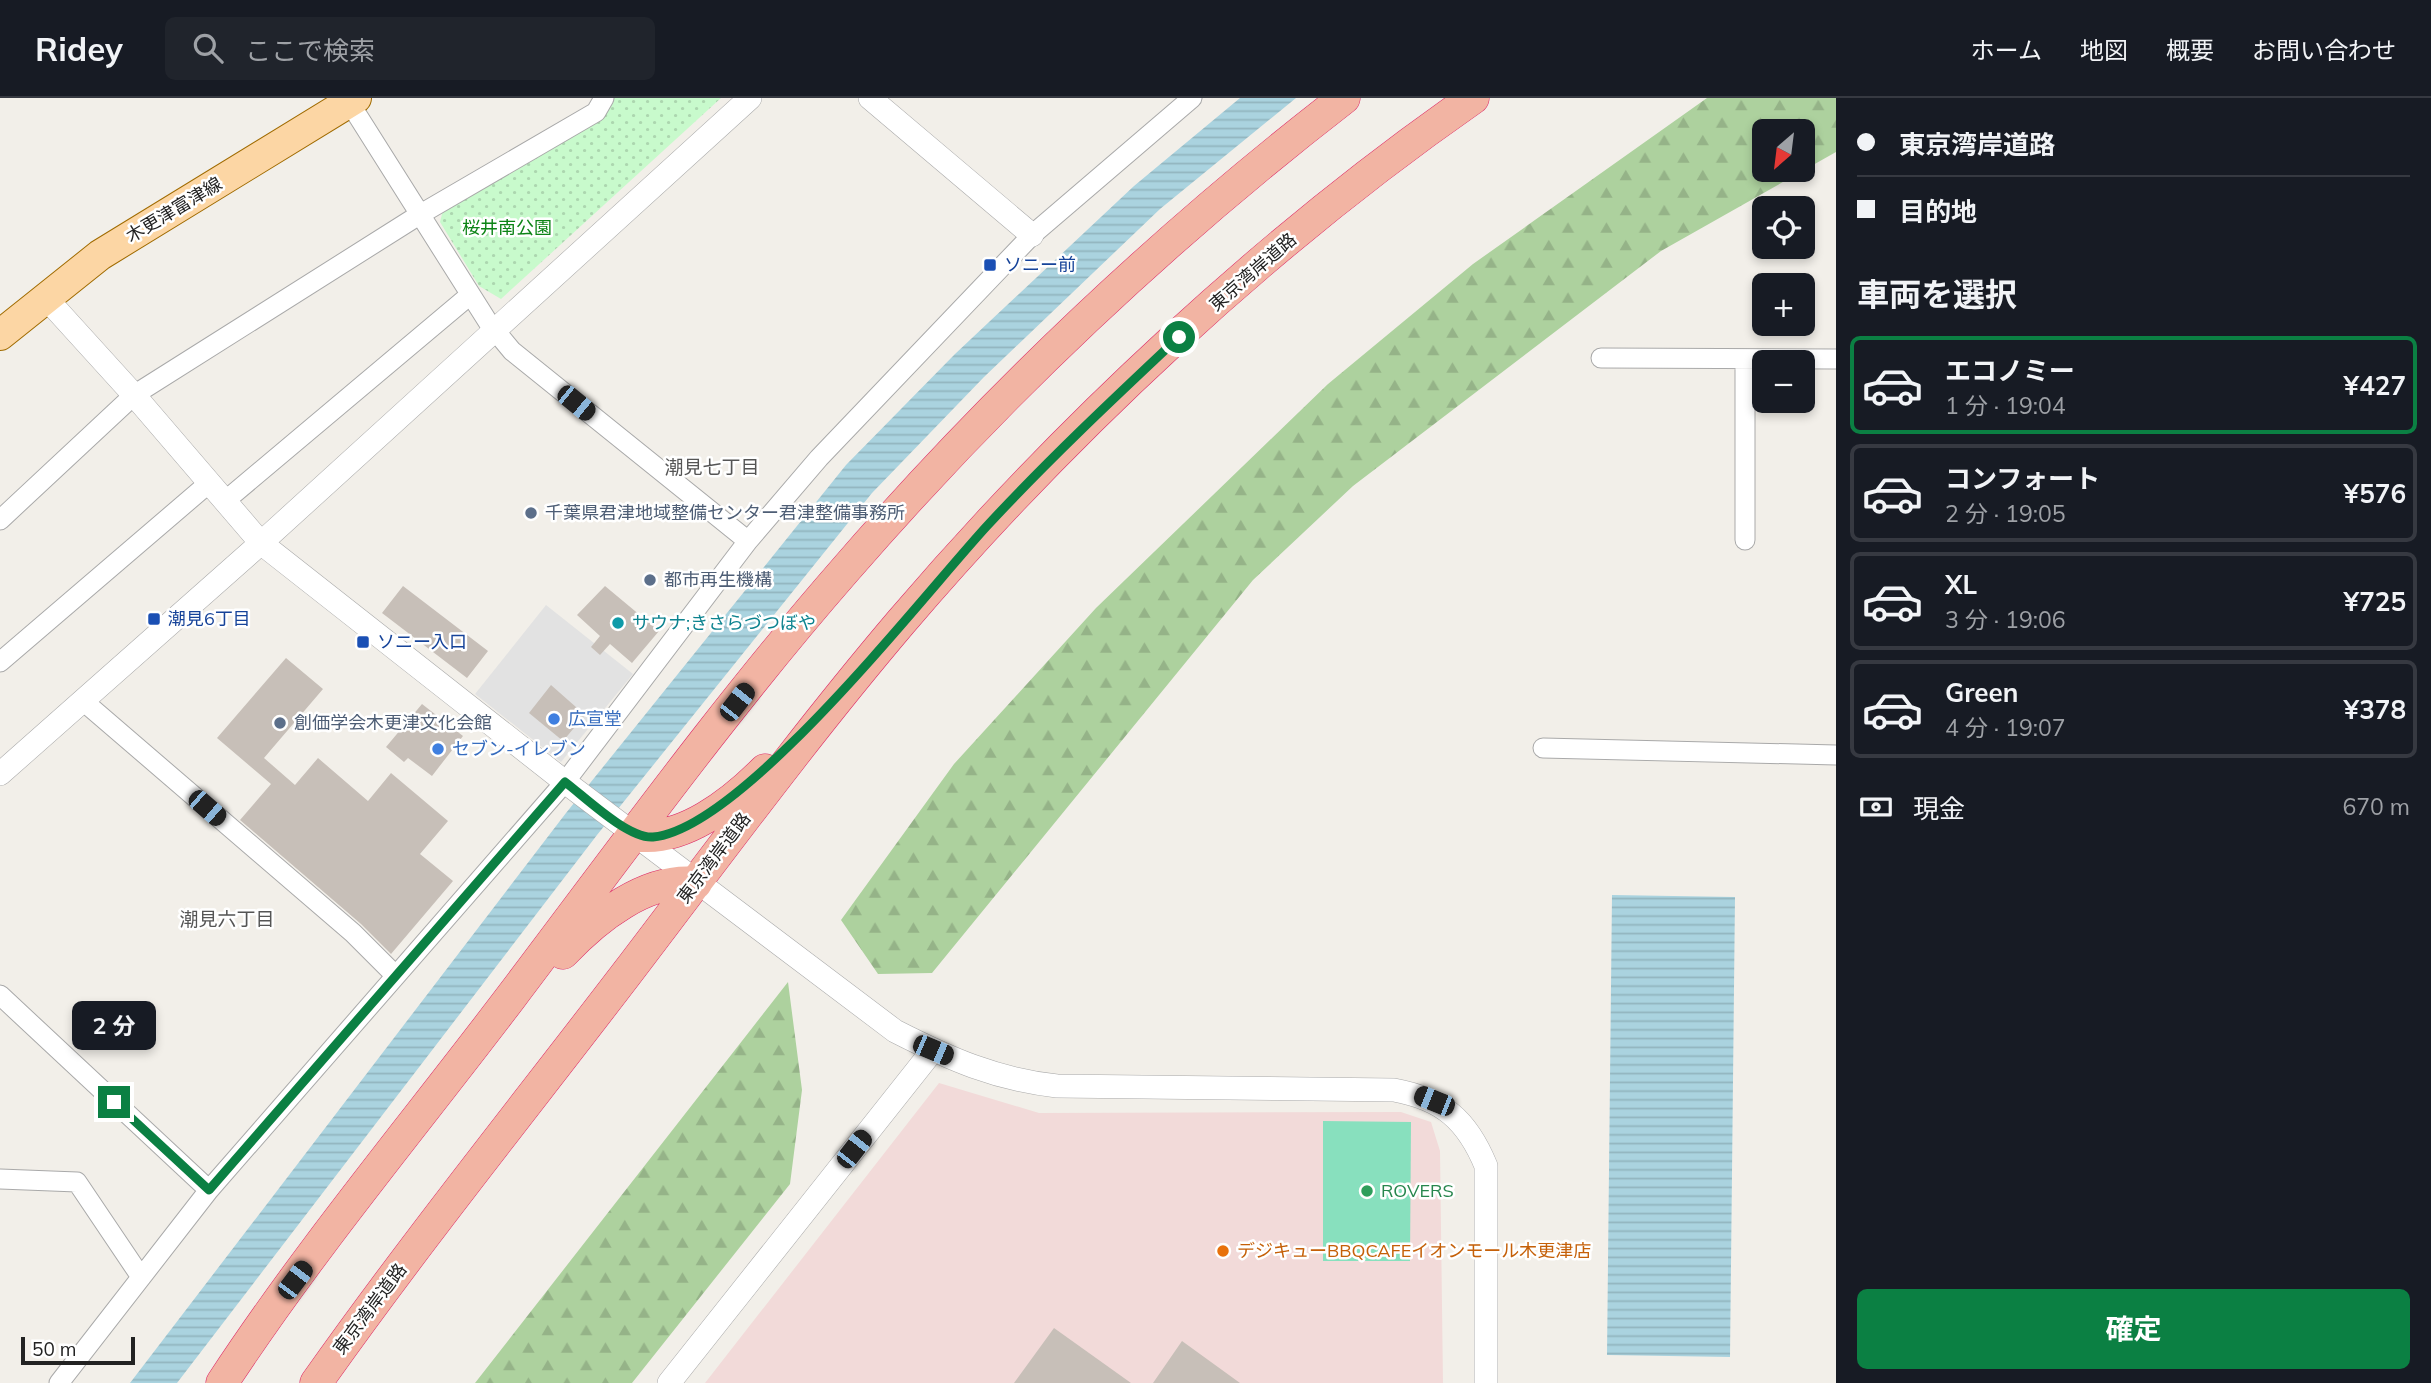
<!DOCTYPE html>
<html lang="ja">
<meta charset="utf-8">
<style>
:root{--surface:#171b24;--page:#20242c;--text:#f1f3f6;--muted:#9ea1a6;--line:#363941;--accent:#0b8043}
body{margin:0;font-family:Mulish,"Noto Sans JP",sans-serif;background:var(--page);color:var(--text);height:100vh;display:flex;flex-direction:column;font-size:26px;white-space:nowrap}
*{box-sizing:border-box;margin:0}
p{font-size:23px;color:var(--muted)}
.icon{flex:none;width:38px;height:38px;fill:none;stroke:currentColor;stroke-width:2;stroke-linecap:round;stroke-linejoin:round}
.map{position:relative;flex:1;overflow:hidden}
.details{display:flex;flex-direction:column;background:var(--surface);width:595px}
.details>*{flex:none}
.guide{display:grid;align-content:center;height:154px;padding:0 21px;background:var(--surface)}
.needle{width:46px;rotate:208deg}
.fabs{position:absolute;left:1752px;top:21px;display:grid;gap:14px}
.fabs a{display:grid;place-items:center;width:63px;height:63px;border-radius:10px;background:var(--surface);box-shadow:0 4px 10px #0003;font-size:35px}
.scale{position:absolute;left:21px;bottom:18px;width:114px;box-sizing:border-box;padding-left:7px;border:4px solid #222;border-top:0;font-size:19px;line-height:24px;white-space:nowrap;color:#222;-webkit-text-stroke:5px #fff;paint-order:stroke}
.end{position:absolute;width:32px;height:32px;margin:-16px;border:9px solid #0b8043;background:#fff;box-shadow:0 0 0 4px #fff}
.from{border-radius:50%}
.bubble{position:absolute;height:49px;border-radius:10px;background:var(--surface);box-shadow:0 4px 10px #0003;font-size:23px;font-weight:700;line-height:49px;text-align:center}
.car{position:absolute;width:21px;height:42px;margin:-21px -10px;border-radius:9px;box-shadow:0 0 5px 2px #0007;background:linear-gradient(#222 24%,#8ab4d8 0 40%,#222 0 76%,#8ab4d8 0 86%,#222 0)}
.guide b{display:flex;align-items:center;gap:24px;height:66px;font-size:26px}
.guide b+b{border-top:2px solid var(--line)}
.guide i{width:18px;height:18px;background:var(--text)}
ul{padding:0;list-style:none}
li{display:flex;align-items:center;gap:21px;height:98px;margin:0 14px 10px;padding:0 7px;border:4px solid var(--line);border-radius:10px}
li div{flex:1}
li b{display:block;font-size:26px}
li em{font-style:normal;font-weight:700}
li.selected{border-color:var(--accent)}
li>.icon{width:63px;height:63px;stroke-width:1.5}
h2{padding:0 21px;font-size:32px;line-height:84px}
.pay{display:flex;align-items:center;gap:18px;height:77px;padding:0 21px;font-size:26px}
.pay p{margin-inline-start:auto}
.primary-button{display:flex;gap:14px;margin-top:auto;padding:14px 21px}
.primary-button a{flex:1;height:80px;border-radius:10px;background:var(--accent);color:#fff;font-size:28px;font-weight:700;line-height:80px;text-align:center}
header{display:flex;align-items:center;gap:42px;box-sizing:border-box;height:98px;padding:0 35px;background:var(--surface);border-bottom:2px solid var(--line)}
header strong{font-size:33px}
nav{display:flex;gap:38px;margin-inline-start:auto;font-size:24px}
.search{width:490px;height:63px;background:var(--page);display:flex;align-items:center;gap:18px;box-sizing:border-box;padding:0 24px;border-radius:10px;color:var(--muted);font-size:26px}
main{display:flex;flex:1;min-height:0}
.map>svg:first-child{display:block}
</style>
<header>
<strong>Ridey</strong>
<div class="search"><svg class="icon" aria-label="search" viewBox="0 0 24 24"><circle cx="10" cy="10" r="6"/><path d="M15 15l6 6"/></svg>ここで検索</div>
<nav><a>ホーム</a><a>地図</a><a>概要</a><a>お問い合わせ</a></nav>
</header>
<main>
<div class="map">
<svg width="1836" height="1285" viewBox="0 0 1836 1285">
<defs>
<pattern id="forest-firs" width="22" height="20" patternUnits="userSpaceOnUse" patternTransform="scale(1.75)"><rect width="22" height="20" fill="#add19e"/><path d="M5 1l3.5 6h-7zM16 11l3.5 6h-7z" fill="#95b388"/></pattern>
<pattern id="park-dots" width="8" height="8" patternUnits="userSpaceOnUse" patternTransform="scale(1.75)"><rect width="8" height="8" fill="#c8facc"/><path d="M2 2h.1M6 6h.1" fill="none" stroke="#acd6af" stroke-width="1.8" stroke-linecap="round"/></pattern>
<pattern id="water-rules" width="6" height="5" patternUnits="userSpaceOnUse" patternTransform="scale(1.75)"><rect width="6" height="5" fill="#aad3df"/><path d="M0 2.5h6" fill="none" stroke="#92b5bf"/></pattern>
</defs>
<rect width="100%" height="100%" fill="#f2efe9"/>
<path fill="#f2dad9" d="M939 985 1039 1015 1401 1014 1431 1024 1440 1053 1443 1285H705Z"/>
<path fill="url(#forest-firs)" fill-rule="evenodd" d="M1707 0H1836V54L1661 153 1353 388 1253 482 932 875 878 876 841 822 954 666 1096 510 1328 286 1473 166ZM1764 33H1802V72H1764Z
M788 884 802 992 790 1086 632 1285H475Z"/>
<path fill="url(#park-dots)" d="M608 0H721L501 201 479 188 440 124 443 112Z"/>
<path fill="#88e0be" d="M1323 1023 1411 1024 1410 1163H1323Z"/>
<path fill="#e2e2e2" d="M546 507 633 576 561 664 475 596Z"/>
<path fill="url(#water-rules)" d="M1240 0H1296L1160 111 984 279 872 395 597 737 177 1285H130L566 715 846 367 955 256 1134 88Z
M1612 797 1735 799 1730 1259 1607 1257Z"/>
<path fill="#c7bfb8" d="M403 488 488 553 467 580 382 515Z
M605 488 659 533 632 565 610 546 600 557 591 549 600 538 577 517Z
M286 560 323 591 264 660 295 687 318 660 368 703 391 675 448 723 420 756 453 783 391 856 361 826 240 722 271 686 217 640Z
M551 587 585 617 563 643 529 615Z
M422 606 463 638 432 678 408 660 404 664 386 649Z
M1054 1230 1131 1285H1014Z
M1182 1243 1240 1285H1153Z"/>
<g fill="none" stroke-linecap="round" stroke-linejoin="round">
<defs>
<path id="minor" d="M349 4 488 224 512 253 748 443
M1601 260 1836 261
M225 403 470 197
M0 422 134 297 419 117 596 14 604 0
M1745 442V261
M0 564 209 385
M82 602 353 835 394 876
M1543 650 1836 657
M0 897 209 1092
M0 1081 77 1084 141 1179
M59 1285 209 1092 565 684 748 443 819 360 1032 137 1192 0"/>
<path id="tertiary" d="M870 0 1032 137
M45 199 134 297 261 445 565 684 895 933C950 961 995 981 1057 988L1394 992C1443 1001 1467 1022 1486 1068V1285
M0 676 261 445 750 0
M669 1285 933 952"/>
<path id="primary" d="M0 237 100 157 356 0"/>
<path id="trunk" d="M635 737C682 745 733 704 765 672
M563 855C596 820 646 780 696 785
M222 1285C310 1151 414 1027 511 899 620 755 726 608 845 472 995 299 1163 140 1344 0
M316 1285C415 1145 523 1011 627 875 717 757 805 637 901 524 1065 332 1266 144 1473 0"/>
</defs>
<use href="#minor" stroke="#a9a9a9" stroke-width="21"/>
<use href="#tertiary" stroke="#a9a9a9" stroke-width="24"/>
<use href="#primary" stroke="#a06b00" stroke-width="32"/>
<use href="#trunk" stroke="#dc2a67" stroke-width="33"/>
<use href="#minor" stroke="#fff" stroke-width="19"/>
<use href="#tertiary" stroke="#fff" stroke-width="23"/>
<use href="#primary" stroke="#fcd6a4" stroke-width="30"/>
<use href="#trunk" stroke="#f2b4a3" stroke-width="32"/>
</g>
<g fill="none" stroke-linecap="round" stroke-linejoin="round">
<path stroke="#0b8043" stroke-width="9" d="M114 1004 209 1092 565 684C585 699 628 741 653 739 742 731 921 500 986 429 1047 363 1113 301 1179 239"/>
</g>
<g fill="#1a4fb4" stroke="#fff" stroke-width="2.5">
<rect x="983" y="160" width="14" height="14" rx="3.5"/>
<rect x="147" y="514" width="14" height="14" rx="3.5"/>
<rect x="356" y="537" width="14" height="14" rx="3.5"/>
</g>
<g fill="#5c6f8a" stroke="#fff" stroke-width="2.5">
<circle cx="531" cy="415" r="7"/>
<circle cx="650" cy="482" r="7"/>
<circle cx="280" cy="625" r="7"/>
</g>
<circle fill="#0f9aa8" stroke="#fff" stroke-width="2.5" cx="618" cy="525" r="7"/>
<g fill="#3f7fe0" stroke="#fff" stroke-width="2.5">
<circle cx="554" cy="621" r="7"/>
<circle cx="438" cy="651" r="7"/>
</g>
<circle fill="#2e9e5b" stroke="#fff" stroke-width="2.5" cx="1367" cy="1093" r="7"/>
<circle fill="#e8710a" stroke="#fff" stroke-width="2.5" cx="1223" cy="1153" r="7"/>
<g text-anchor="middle" stroke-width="5" stroke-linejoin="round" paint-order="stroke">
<g font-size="18" fill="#222" stroke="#fff">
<text transform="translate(174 112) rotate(-31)" y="6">木更津富津線</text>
<text transform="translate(1253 174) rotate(-41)" y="6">東京湾岸道路</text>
<text transform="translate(714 760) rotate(-53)" y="6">東京湾岸道路</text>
<text transform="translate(370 1211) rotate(-53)" y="6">東京湾岸道路</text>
</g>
<g font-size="18" fill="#0c8416" stroke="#fff">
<text x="507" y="136">桜井南公園</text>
</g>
<g font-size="18" fill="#164399" stroke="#fff" text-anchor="start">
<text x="1004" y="173">ソニー前</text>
<text x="168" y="527">潮見6丁目</text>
<text x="377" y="550">ソニー入口</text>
</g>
<g font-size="18" fill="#4e5e75" stroke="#fff" text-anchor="start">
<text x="545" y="421">千葉県君津地域整備センター君津整備事務所</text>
<text x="664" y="488">都市再生機構</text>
<text x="294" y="631">創価学会木更津文化会館</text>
</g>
<g font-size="18" fill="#0d838f" stroke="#fff" text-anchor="start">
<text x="632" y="531">サウナ;きさらづつぼや</text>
</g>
<g font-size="18" fill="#366cbe" stroke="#fff" text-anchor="start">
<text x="568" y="627">広宣堂</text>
<text x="452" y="657">セブン-イレブン</text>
</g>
<g font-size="18" fill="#27864d" stroke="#fff" text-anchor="start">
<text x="1381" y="1099">ROVERS</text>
</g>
<g font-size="18" fill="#c56008" stroke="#fff" text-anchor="start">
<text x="1237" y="1159">デジキューBBQCAFEイオンモール木更津店</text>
</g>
<g font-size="19" fill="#555" stroke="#fff">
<text x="712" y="376">潮見七丁目</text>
<text x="227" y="828">潮見六丁目</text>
</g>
</g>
</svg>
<div class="fabs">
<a><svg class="needle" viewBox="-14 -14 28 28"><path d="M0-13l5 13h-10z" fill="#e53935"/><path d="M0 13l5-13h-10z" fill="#9ea1a6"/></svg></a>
<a><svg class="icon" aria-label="locate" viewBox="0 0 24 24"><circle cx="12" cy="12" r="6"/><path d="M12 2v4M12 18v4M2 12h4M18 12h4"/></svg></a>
<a>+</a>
<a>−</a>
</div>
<div class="scale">50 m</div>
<i class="end from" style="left:1179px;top:239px"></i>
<i class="end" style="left:114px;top:1004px"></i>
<div class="bubble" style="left:72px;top:903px;width:84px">2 分</div>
<i class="car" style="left:576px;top:305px;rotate:129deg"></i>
<i class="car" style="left:737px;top:604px;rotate:38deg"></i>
<i class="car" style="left:207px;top:710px;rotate:131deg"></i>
<i class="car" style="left:933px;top:952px;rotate:113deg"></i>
<i class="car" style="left:1434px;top:1003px;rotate:292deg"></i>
<i class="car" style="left:854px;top:1051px;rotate:38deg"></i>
<i class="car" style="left:295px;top:1182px;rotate:37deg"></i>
</div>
<section class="details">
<div class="guide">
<b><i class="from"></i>東京湾岸道路</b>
<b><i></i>目的地</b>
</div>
<h2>車両を選択</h2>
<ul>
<li class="selected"><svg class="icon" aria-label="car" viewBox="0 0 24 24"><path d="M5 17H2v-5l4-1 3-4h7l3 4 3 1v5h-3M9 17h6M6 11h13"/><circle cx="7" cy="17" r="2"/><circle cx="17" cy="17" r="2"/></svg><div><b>エコノミー</b><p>1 分 · 19:04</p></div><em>¥427</em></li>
<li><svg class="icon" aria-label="car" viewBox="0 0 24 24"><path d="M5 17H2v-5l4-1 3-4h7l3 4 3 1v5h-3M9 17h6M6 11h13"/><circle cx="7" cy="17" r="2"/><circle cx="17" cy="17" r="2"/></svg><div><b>コンフォート</b><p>2 分 · 19:05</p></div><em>¥576</em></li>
<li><svg class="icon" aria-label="car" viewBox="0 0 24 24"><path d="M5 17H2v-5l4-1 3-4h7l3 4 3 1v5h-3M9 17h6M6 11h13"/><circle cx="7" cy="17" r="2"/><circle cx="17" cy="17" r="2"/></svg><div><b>XL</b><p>3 分 · 19:06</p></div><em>¥725</em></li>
<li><svg class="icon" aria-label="car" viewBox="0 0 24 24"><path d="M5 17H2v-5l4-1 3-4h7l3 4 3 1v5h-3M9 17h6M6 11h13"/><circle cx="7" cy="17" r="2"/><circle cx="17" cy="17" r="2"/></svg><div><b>Green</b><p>4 分 · 19:07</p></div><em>¥378</em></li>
</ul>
<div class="pay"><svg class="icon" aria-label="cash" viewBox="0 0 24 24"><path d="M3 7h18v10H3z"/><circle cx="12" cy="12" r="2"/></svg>現金<p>670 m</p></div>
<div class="primary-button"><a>確定</a></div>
</section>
</main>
